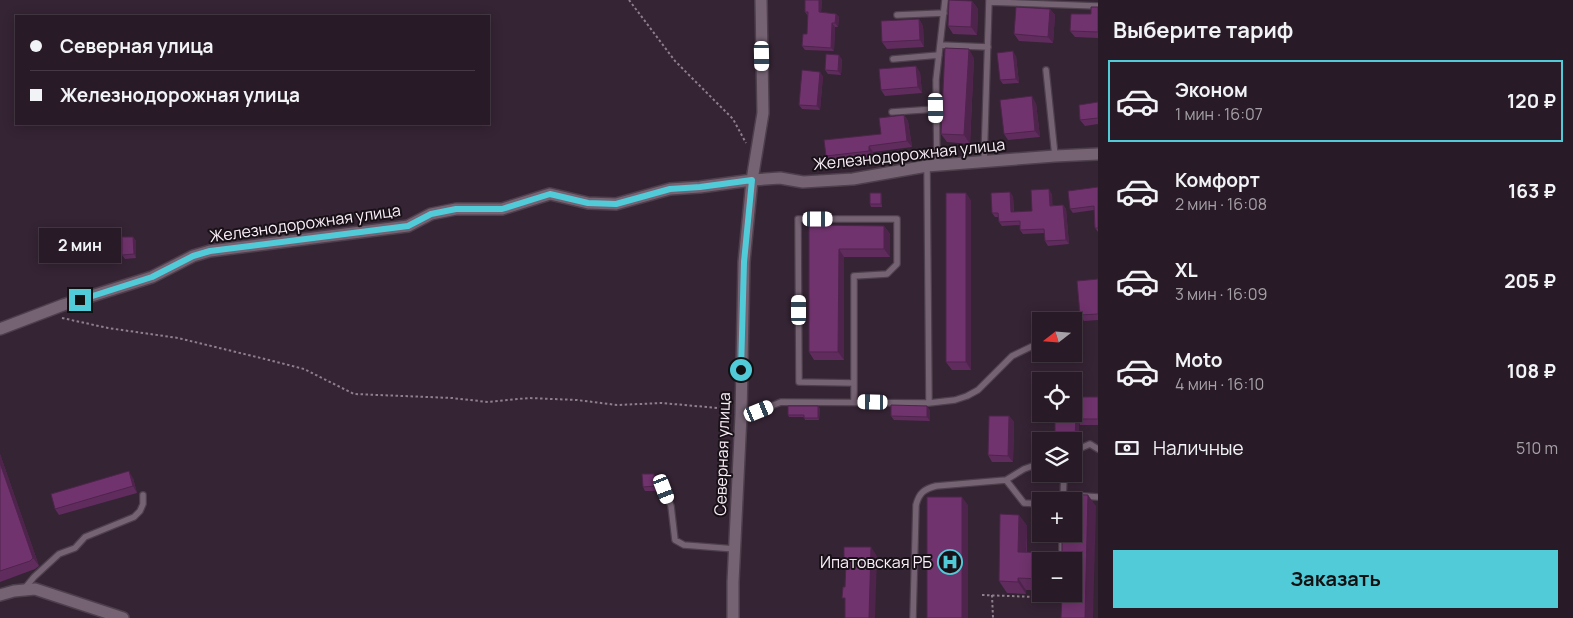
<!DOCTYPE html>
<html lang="ru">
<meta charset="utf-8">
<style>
:root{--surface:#281b27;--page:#342833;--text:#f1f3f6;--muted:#a5a1a7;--line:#443944;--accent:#52cbd9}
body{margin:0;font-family:Manrope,sans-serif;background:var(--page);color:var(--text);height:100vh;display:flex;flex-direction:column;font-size:19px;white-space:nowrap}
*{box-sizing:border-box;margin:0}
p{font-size:16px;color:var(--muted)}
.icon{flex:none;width:28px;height:28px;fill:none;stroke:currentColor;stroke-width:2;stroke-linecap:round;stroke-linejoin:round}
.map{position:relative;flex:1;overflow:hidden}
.side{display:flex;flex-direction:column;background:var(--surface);width:475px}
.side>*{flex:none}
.banner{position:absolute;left:15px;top:15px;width:475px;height:110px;border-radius:0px;box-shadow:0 2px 12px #0003,0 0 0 1px var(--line);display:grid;align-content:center;height:110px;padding:0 15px;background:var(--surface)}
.needle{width:32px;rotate:253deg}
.tools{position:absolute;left:1032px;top:312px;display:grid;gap:10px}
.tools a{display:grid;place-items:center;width:50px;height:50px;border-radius:0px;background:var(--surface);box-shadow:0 2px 12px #0003,0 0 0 1px var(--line);font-size:25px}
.end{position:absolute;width:22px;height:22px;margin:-11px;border:6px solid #52cbd9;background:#111;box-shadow:0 0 0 2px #111}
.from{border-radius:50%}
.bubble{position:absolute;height:35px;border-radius:0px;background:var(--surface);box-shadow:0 2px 12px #0003,0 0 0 1px var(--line);font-size:16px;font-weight:700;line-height:35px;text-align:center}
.car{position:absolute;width:15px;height:30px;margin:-15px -8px;border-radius:6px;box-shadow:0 0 4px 1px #0007;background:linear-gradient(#fff 24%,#345 0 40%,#fff 0 76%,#345 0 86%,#fff 0)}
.banner b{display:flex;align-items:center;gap:18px;height:48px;font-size:19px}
.banner b+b{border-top:1px solid var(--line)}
.banner i{width:12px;height:12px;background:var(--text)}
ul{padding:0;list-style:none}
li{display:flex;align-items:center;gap:15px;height:82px;margin:0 10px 8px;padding:0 5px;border:2px solid transparent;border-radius:0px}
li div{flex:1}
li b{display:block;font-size:19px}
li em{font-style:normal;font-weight:700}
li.active{border-color:var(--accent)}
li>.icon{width:45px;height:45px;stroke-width:1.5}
h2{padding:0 15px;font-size:22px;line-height:60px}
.pay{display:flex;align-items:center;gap:12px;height:55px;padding:0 15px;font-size:19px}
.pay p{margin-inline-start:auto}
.button{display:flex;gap:10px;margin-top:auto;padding:10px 15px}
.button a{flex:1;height:58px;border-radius:0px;background:var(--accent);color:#111;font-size:20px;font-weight:700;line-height:58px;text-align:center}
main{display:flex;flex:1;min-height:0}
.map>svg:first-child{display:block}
</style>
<main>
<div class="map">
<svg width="1098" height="618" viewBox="0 0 1098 618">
<rect width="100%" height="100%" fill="#352434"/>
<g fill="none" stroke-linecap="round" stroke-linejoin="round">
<defs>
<path id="service" d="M989 2 1098 6
M897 15 944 13
M940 45 988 47
M893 59 939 55
M1046 70 1055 156
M892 112 936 109
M984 162 989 0
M937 165 936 80 945 0
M927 166 929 403
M854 383 799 382 798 219H897V264L887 274 854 276V402
M741 415 759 411 781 402 929 403 955 400 967 396 978 390 1012 356 1041 342
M1074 451 1090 444 1098 449
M1041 463 1024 469 1006 480 1024 503 1041 504
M664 489 671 506 675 540 684 545 735 549
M1083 496 1098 497
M1063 501 1064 474
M1062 550V534
M25 588 34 577 59 554 75 548 85 537 134 517 140 511 143 504V495
M913 618 916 505C919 493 924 489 936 486L1006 480"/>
<path id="minor" d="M0 329 63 305 152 277 193 256 210 251 408 226 431 214 456 209H502L550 194 588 203 616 204 670 189 700 187 752 180 780 178 803 182 853 179 927 166 1055 156 1098 154
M0 595 14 591 35 589 123 618
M733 618V582L741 415 744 262 752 180 763 113 761 0"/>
</defs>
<use href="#service" stroke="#4d3f4c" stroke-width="8"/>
<use href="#minor" stroke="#4d3f4c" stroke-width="14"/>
<path stroke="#8d7f8c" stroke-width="2" stroke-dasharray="2.5 2.5" stroke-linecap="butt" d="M629 0 675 61 733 119 746 143
M62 318 108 328 178 338 265 359 304 369 354 394 452 398 488 402 529 398 577 400 617 405 662 403 729 409
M982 595 1062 598
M992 595 993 618"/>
<use href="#service" stroke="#756273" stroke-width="5.5"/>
<use href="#minor" stroke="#756273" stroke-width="11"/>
</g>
<path fill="#602c5e" d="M805 0H822L821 12 836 14 839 17 838 27H835L834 51 805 50 802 46 807 34 808 16 805 12Z
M966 0V1H972L978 9 977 35 953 34 948 26Z
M1098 7V38L1075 37 1070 31Z
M1050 9 1055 15 1053 43 1019 41 1014 34Z
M919 19 923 26 924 47 887 49 882 42Z
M1016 56 1019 83 1003 84 1000 80Z
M974 58 970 144 947 142 941 134Z
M842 59 841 75 828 74 825 70Z
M920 72 922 93 885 96 881 90Z
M823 76 820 110 802 109 799 105Z
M1098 102V124L1085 126 1080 120Z
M1036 103 1040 137 1008 140 1004 134Z
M904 115 908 121 912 147 873 152 874 157 830 162 826 156 881 134Z
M1098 187V232L1095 228 1094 210 1073 213 1070 209Z
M966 193 971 201V370H952L946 362Z
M1052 194V205H1063L1066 209 1069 244 1048 246 1045 241V233L1023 234 1020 230V225L1002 226 999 222V217H995L992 213 1013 196 1014 212 1032 211Z
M882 195V207H871L870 204Z
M809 225 884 226 890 234V257H844V360H814L809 352Z
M133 237 136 241V258L125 259 122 255Z
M1098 279V320L1084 321 1080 315Z
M1098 397V425H1080L1079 422 1078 443H1074V441H1057L1055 438 1076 415Z
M818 406 820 409 819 420H805L804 417H789L788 415Z
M930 410V421L894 420 891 416Z
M1054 414V420L1035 419 1032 415Z
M1009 416 1014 422 1013 462H992L988 455Z
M0 454 39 566 35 569 0 582Z
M133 478 137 493 59 515 55 509Z
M657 478 658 491H645L643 487Z
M1096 506 1074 561H1041V590H1026V594L1007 593 999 581 1019 515 1027 526V552L1062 553Z"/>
<path fill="#4e244c" d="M819 0H822L821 15 819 12Z
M972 1 978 9 977 35 971 27Z
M1050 9 1055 15 1053 43 1048 37Z
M836 14 839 17 838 27 835 23Z
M919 19 923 26 924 47 920 40Z
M832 23 835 27 834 51 831 48Z
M969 49 974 58 970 144 964 135Z
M1013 51 1016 56 1019 83 1016 79Z
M839 55 842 59 841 75 838 71Z
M916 66 920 72 922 93 918 87Z
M820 72 823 76 820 110 817 106Z
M1032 96 1036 103 1040 137 1035 131Z
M904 115 908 121 912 147 907 141Z
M869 146 873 152 874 157 869 151Z
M1049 189 1052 194 1053 210 1050 206Z
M1010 192 1013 196 1014 216 1011 212Z
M881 193 882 195V207L881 204Z
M966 193 971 201V370L966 362Z
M1063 205 1066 209 1069 244 1066 240Z
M884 226 890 234V257L884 249Z
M133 237 136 241V258L134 254Z
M839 249 844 257V360L838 352Z
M818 406 820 409 819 420 818 418Z
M927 406 930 410V421L927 417Z
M1051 414H1054V420L1051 416Z
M1076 415V419L1079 422 1078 443 1075 439Z
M1009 416 1014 422 1013 462 1008 456Z
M0 454 39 566 33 558 0 463Z
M129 471 133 478 137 493 133 486Z
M654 474 657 478 658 491 655 486Z
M1088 495 1096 506 1093 618H1085Z
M962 497 968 505V618H962Z
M1019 515 1027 526 1026 563 1018 552Z
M871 547 877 556 875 618H869Z
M1018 578 1026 590V594L1018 582Z"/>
<path fill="#70336d" stroke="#4e244c" d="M805 0H819V12L836 14 835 23H832L831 48 802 46 803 34H807L808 12H805Z
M949 0 972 1 971 27 948 26Z
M1016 7 1050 9 1048 37 1014 34Z
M1091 7H1098V32L1070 31 1071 14H1091Z
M919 19 920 40 882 42 881 21Z
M945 48 969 49 964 135 941 134Z
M1013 51 1016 79 1000 80 997 53Z
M826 54 839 55 838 71 825 70Z
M916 66 918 87 881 90 879 69Z
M802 70 820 72 817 106 799 105Z
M1032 96 1035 131 1004 134 1000 100Z
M1098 102V118L1080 120 1079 105Z
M904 115 907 141 869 146V151L826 156 824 140 881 134 879 118Z
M1098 187V228H1095L1094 206 1070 209 1068 191Z
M1049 189 1050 206 1063 205 1066 240 1045 241 1044 229 1020 230V221L999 222 998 213H992L991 193 1010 192 1011 212 1032 211 1031 190Z
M870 193H881V204H870Z
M946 193H966V362H946Z
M809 225 884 226V249H839L838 352H809Z
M122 237H133L134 254 122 255Z
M1098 279V314L1080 315 1077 281Z
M1077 397H1098V419H1076Z
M1032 403H1041V414H1051V416L1032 415Z
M891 405 927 406V417L891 416Z
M788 406H818V418H804V415H788Z
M1055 415H1076L1075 439 1055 438Z
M989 416H1009L1008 456 988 455Z
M0 463 33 558 30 561 0 571Z
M129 471 133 486 55 509 51 494Z
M642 474H654L655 486 643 487Z
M1063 494 1088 495 1085 618H1061L1062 594H1074V561H1041V579L1018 578V582L999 581 1000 514 1019 515 1018 552 1062 553V534H1074V501H1063Z
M927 497H962V618H927Z
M844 547H871L869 618H845V598H842L843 587H845L846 563H844Z"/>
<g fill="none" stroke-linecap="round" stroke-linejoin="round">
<path stroke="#52cbd9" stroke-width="6" d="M80 300 152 277 193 256 210 251 408 226 431 214 456 209H502L550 194 588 203 616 204 670 189 700 187 752 180 744 262 741 370"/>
</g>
<defs>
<symbol id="hospital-ring" viewBox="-11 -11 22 22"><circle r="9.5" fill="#181117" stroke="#52cbd9" stroke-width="1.5"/><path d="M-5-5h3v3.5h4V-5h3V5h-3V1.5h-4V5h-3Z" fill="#52cbd9"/></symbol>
</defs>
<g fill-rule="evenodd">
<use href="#hospital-ring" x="936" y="548" width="28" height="28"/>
</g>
<g text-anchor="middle" stroke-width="4" stroke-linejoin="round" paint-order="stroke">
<g font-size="16" fill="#fbf0fa" stroke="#181117">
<text transform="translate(909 154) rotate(-6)" y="6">Железнодорожная улица</text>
<text transform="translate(305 223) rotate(-8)" y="6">Железнодорожная улица</text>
<text transform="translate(722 454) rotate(-88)" y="6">Северная улица</text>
</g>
<g font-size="16" fill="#fbf0fa" stroke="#181117" text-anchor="end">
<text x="932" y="568">Ипатовская РБ</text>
</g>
</g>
</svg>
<div class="tools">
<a><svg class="needle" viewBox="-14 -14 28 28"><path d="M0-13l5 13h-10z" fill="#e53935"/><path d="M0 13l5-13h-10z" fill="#a5a1a7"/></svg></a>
<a><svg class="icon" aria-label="locate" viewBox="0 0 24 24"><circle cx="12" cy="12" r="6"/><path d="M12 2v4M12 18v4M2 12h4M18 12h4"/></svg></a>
<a><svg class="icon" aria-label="layers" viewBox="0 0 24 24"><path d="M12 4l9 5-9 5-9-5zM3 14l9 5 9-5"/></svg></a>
<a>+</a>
<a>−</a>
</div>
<i class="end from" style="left:741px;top:370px"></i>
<i class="end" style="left:80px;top:300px"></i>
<div class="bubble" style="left:39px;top:228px;width:82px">2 мин</div>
<i class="car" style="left:762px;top:56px;rotate:179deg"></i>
<i class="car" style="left:936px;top:108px;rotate:179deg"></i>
<i class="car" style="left:818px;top:219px;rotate:90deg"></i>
<i class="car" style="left:799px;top:310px;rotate:0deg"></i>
<i class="car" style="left:873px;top:402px;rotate:271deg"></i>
<i class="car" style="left:759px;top:411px;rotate:68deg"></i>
<i class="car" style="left:664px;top:489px;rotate:159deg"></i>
<div class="banner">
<b><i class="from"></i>Северная улица</b>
<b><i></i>Железнодорожная улица</b>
</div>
</div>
<section class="side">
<h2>Выберите тариф</h2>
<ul>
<li class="active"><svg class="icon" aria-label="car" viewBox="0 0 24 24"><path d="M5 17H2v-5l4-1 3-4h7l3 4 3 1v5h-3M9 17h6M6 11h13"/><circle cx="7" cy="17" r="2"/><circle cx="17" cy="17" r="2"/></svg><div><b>Эконом</b><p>1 мин · 16:07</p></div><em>120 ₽</em></li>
<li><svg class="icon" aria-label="car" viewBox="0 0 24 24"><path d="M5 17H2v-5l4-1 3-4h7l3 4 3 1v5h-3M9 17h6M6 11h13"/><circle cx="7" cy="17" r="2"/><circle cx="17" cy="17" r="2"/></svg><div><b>Комфорт</b><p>2 мин · 16:08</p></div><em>163 ₽</em></li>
<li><svg class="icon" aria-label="car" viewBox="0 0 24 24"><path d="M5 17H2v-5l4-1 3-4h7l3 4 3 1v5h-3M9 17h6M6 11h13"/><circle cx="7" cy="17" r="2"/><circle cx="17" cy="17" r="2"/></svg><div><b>XL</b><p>3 мин · 16:09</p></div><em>205 ₽</em></li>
<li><svg class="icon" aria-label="car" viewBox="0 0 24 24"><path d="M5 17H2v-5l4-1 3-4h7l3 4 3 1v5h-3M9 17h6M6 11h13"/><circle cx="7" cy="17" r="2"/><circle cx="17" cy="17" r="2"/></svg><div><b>Moto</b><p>4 мин · 16:10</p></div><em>108 ₽</em></li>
</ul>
<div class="pay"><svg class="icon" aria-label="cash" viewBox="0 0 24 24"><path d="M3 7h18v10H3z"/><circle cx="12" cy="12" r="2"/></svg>Наличные<p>510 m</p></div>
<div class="button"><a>Заказать</a></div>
</section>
</main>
